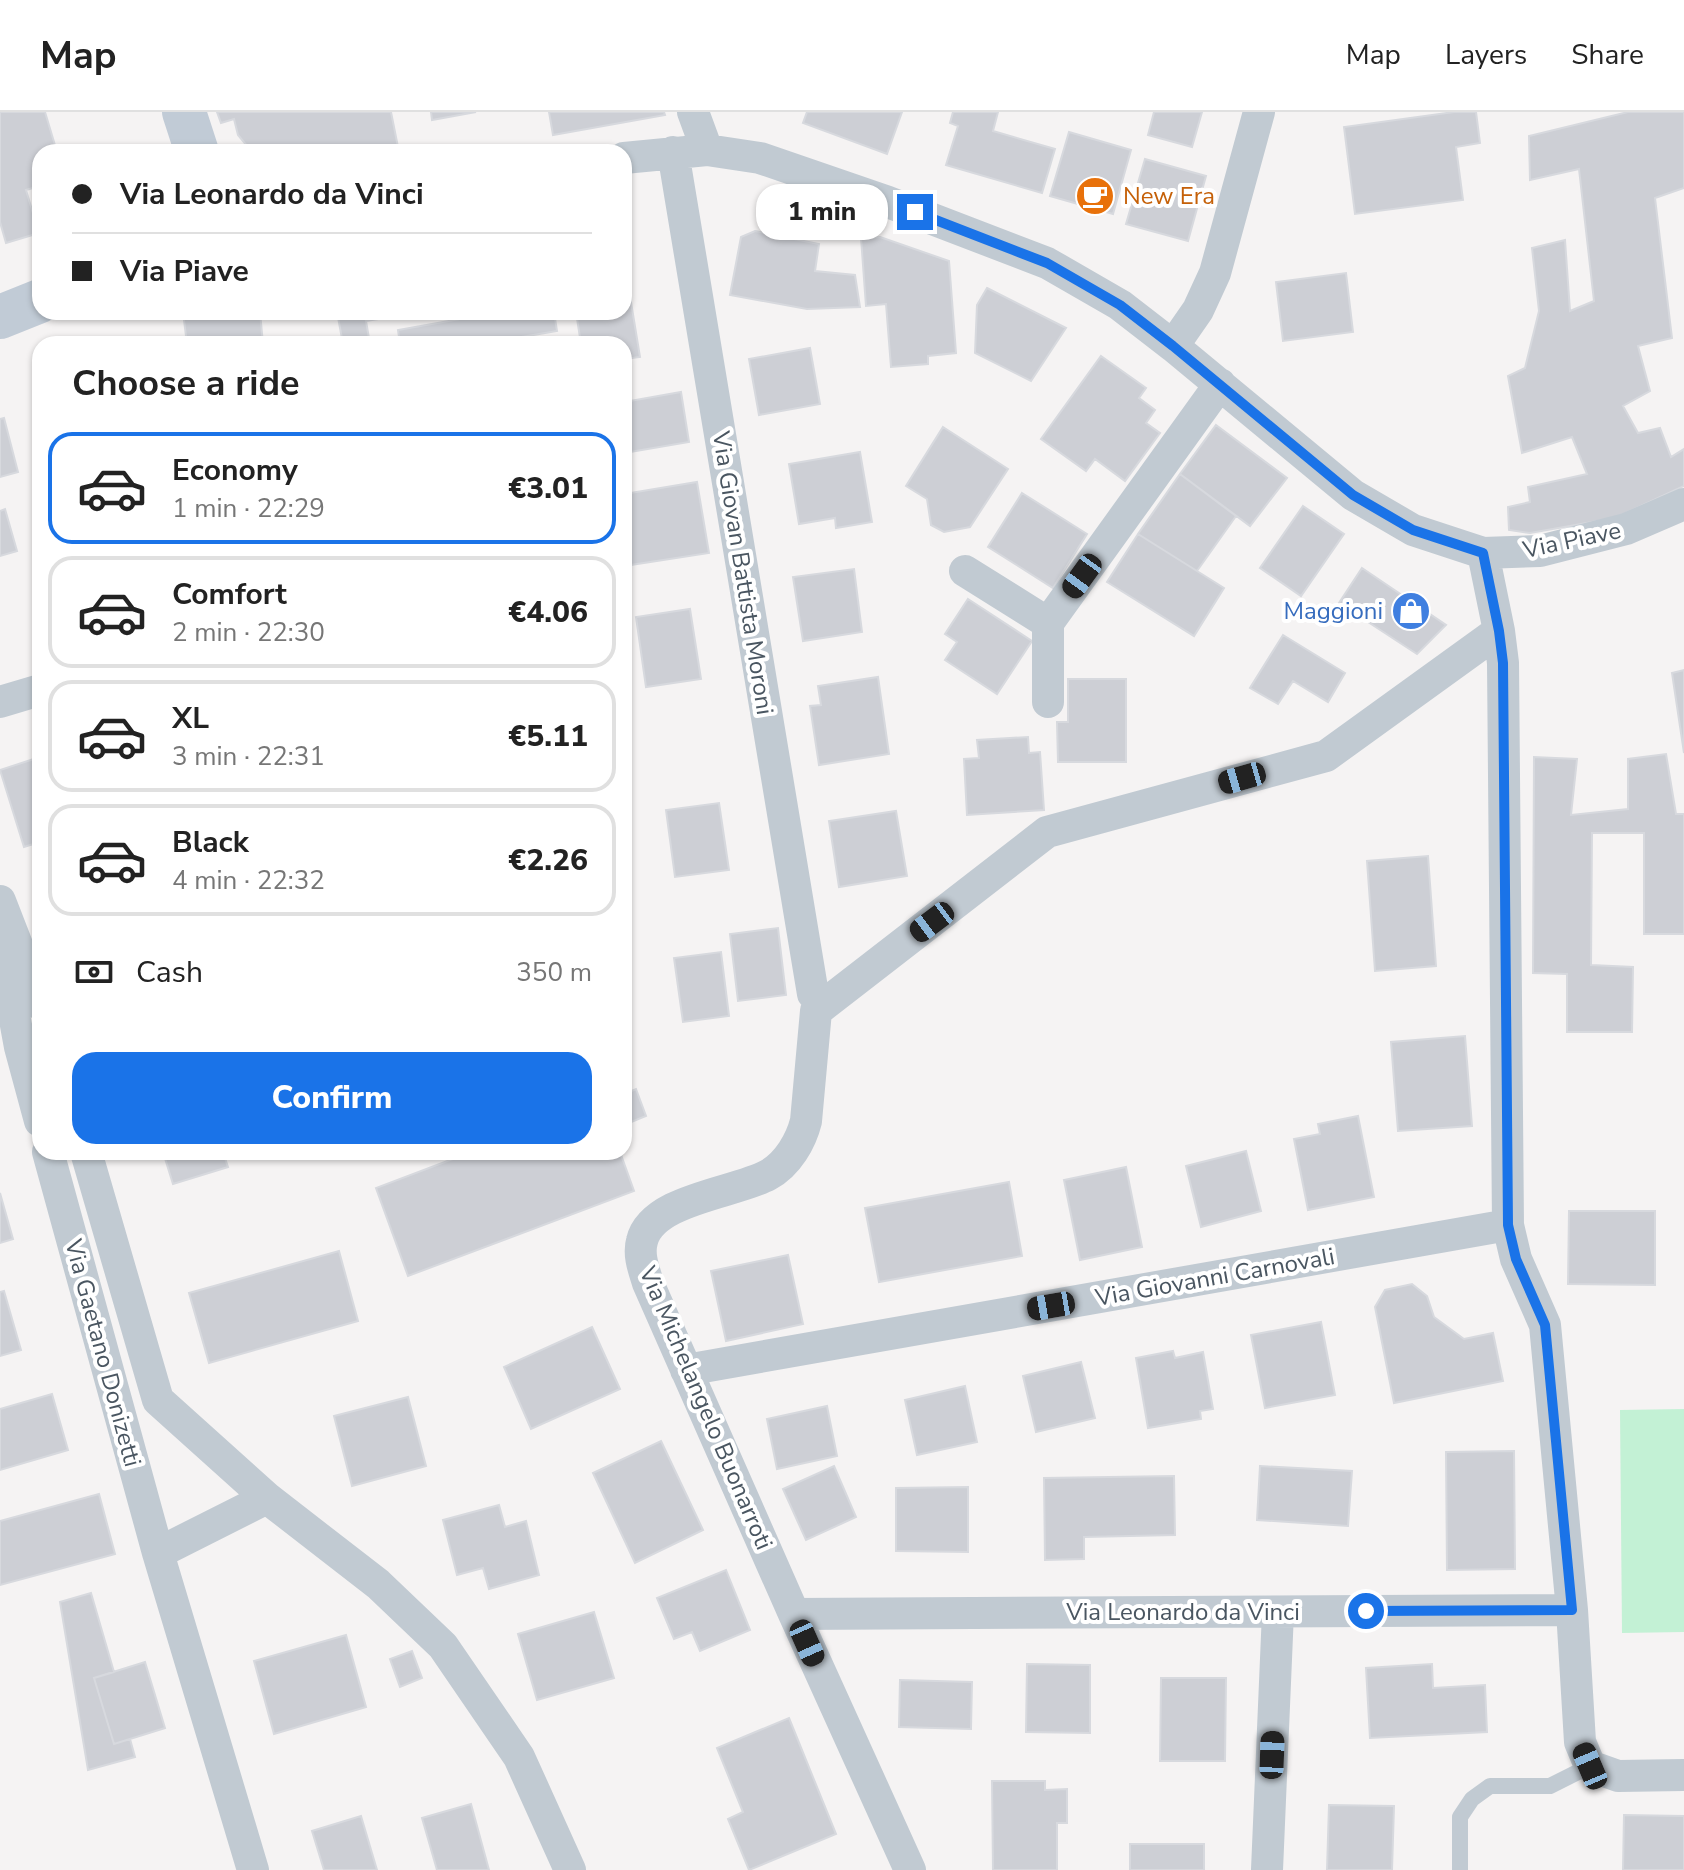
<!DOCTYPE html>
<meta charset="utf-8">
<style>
:root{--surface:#fff;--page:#f2f2f2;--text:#222;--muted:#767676;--line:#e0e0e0;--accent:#1a73e8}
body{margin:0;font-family:"Nunito Sans",sans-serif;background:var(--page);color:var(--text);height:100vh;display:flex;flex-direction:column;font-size:30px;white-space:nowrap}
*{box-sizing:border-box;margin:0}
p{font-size:26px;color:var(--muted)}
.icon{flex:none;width:44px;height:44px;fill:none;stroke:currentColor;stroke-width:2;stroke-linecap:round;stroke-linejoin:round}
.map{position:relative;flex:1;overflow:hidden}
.side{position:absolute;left:32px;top:224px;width:600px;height:824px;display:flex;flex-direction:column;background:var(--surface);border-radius:24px;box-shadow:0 2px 6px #0004}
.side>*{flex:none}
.guide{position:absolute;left:32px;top:32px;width:600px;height:176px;border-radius:24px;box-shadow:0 2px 6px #0004;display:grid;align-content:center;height:176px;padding:0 40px;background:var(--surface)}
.end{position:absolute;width:36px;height:36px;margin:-18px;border:10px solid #1a73e8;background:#fff;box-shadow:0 0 0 4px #fff}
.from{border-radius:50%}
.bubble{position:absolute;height:56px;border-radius:24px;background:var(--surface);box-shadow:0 2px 6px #0004;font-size:26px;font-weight:800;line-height:56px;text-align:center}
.car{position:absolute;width:24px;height:48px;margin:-24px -12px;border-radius:10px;box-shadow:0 0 6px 2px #0007;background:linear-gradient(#222 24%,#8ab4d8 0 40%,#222 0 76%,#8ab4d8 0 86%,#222 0)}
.guide b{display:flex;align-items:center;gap:28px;height:76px;font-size:30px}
.guide b+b{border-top:2px solid var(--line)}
.guide i{width:20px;height:20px;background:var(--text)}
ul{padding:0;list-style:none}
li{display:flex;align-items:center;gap:24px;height:112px;margin:0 16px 12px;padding:0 24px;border:4px solid var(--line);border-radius:24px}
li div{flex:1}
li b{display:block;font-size:30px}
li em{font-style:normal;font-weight:800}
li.current{border-color:var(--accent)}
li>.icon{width:72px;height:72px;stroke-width:1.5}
h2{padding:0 40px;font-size:36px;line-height:96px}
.pay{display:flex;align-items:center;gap:20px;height:88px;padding:0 40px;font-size:30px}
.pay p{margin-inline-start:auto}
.primary-button{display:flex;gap:16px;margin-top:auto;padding:16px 40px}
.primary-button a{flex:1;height:92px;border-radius:24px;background:var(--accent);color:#fff;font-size:32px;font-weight:800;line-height:92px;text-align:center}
header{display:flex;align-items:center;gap:48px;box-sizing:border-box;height:112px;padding:0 40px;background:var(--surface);border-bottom:2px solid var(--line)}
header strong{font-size:38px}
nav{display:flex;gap:44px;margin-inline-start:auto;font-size:28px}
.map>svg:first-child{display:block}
</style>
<header>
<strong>Map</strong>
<nav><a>Map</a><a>Layers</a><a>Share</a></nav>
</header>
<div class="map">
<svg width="1684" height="1758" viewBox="0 0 1684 1758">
<rect width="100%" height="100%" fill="#f5f3f3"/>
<path fill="#c3f1d5" d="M1684 1297V1520L1622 1521 1620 1298Z"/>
<path fill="#cdcfd5" stroke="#d7d9de" stroke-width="2" d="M0 0H45L57 40H40V74L26 78 39 121 6 131 0 110Z
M217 0H391L399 40H252L238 23 234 7 221 11Z
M431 0H476L432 8Z
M549 0H664L665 3 553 23Z
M807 0H902L887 42 803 11Z
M953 0H998L993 19 1055 37 1042 81 946 53 958 14 950 11Z
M1154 0H1202L1192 35 1148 23Z
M1454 0H1476L1480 31 1456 35 1463 88 1355 102 1344 15Z
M1628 0H1684V76L1655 86 1672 226 1638 234 1650 279 1623 294 1638 321 1660 316 1671 345 1684 337V374L1615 406 1530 421 1509 418 1508 395 1530 390 1528 375 1587 362 1572 325 1522 341 1508 264 1525 256 1539 199 1532 136 1565 128 1570 199 1594 189 1579 57 1530 68 1529 24Z
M1069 20 1131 38 1113 102 1050 84Z
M1145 47 1206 64 1188 129 1126 112Z
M755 119 819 132 815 159 855 163 860 195 807 197 730 183 741 125Z
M880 125 949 149 956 241 928 244V252L891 255 886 192 866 194 861 126Z
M1346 161 1353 220 1283 229 1276 170Z
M987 176 1066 216 1031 269 975 241 977 193Z
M630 184 640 245 624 247V232H581L576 200H624V185Z
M183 200H260L263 232H187Z
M337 200H390L391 205 366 209 370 232H343Z
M499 200H554L557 219 481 232H400L398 218Z
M810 236 820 292 759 303 749 247Z
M1101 244 1146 276 1139 286 1155 298 1146 311 1160 321 1125 369 1095 347 1086 359 1041 327Z
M681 280 689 330 624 341V290Z
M4 306 18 360 0 365V307Z
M1216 313 1287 366 1250 414 1180 362Z
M943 315 1008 357 970 415 944 420 931 413 927 387 906 374Z
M860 340 872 410 836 416 835 406 799 412 789 352Z
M1180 362 1236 404 1197 459 1138 422Z
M697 370 709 441 624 454V382Z
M1022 381 1087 422 1053 476 988 435Z
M1303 394 1344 422 1301 484 1260 456Z
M5 397 17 439 0 444V399Z
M1138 422 1224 476 1194 524 1107 470Z
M1362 456 1446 513 1417 542 1339 491Z
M854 457 862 520 803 529 793 465Z
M968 487 1032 529 997 582 945 548 957 530 945 522Z
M690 497 701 567 646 575 636 505Z
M1283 523 1345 561 1328 590 1293 569 1278 592 1250 576Z
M1684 558V641L1672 561Z
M878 565 889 642 819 653 810 594 821 593 818 574Z
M1068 567H1126V650H1058L1057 610H1068Z
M1028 625 1029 641 1040 640 1044 698 967 703 964 647 979 646 977 628Z
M1666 642 1676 702H1684V822H1644V721H1592L1591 853 1633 855 1632 920H1567V862L1533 861 1534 645 1577 647 1571 703 1628 697V647Z
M40 645V730L24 735 0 658Z
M719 691 729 758 675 765 666 698Z
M896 699 907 764 839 775 829 709Z
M1428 744 1436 854 1375 859 1367 749Z
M778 816 786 883 738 889 730 822Z
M721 840 729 904 683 910 674 846Z
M1465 924 1472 1014 1398 1019 1391 930Z
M636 977 646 1004 624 1013V982Z
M1358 1004 1374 1085 1308 1098 1294 1027 1320 1022 1318 1012Z
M1246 1039 1261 1099 1201 1115 1186 1054Z
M163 1040H223L228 1055 173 1072Z
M471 1040H620L634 1079 408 1164 376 1076Z
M1126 1055 1142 1135 1080 1148 1064 1068Z
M1009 1070 1022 1144 879 1170 865 1096Z
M0 1081 13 1127 0 1131Z
M1569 1099H1655V1173L1568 1172Z
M339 1139 358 1209 209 1251 189 1181Z
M788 1143 803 1212 726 1229 711 1159Z
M1412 1172 1427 1184 1434 1205 1464 1227 1493 1221 1503 1269 1394 1291 1375 1195 1385 1178Z
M4 1179 21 1238 0 1244V1180Z
M1321 1210 1335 1283 1265 1296 1251 1223Z
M592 1215 620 1277 531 1317 504 1255Z
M1173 1239 1175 1246 1203 1240 1213 1297 1200 1299 1201 1307 1148 1316 1136 1246Z
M1081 1250 1095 1306 1036 1320 1023 1264Z
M965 1274 977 1330 917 1343 905 1288Z
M52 1282 68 1338 0 1358V1297Z
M408 1285 426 1354 352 1374 334 1304Z
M827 1294 837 1344 777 1357 767 1307Z
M661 1329 703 1418 635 1451 593 1361Z
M1514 1339 1515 1457 1447 1458 1446 1340Z
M834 1354 856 1405 806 1428 783 1377Z
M1260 1354 1352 1359 1348 1414 1257 1408Z
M1174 1364 1175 1423 1084 1425V1447L1045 1448 1044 1366Z
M968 1375V1440L896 1439V1376Z
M99 1382 115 1442 0 1473V1409Z
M499 1393 505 1415 526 1409 539 1463 489 1477 483 1456 457 1463 443 1408Z
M726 1458 750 1518 700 1539 692 1520 674 1527 657 1486Z
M91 1481 114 1560 94 1566 114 1632 130 1627 135 1645 88 1658 60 1490Z
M594 1500 614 1566 537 1588 518 1522Z
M346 1523 366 1595 274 1622 254 1549Z
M412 1539 422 1566 400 1575 390 1547Z
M145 1550 165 1616 114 1632 94 1566Z
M1027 1552 1090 1553V1621L1026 1620Z
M1432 1552 1433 1576 1485 1573 1487 1620 1370 1626 1366 1556Z
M1161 1566H1226L1225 1649H1160Z
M900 1568 972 1570 971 1617 899 1615Z
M789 1606 836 1722 749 1758 728 1707 743 1700 717 1636Z
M992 1669H1045V1678L1067 1677V1711H1057V1758H993Z
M471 1692 489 1758H437L422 1706Z
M1329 1693 1394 1694 1392 1758H1327Z
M1624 1703 1684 1704V1758H1623Z
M361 1704 377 1758H324L312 1719Z
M1130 1732H1204V1758H1130Z"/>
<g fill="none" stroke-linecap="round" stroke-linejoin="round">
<path stroke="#c1cad2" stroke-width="16" d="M1460 1758V1705L1472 1687 1490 1674H1550L1590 1654"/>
<path stroke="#c1cad2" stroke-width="32" d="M693 0 707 38
M673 40 813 882
M624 46 707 38 760 46 888 90 1047 151 1120 193 1173 234 1353 383 1413 418 1483 441 1540 439 1626 417 1684 392
M1173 234 1198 198 1215 161 1259 0
M1483 441 1499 519 1503 551 1508 1113 1516 1147 1545 1213 1572 1498 1580 1630 1590 1654 1618 1664 1684 1663
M965 459 1048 511V590
M1048 511 1220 272
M0 590 40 578
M0 789 40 892
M0 827 20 935 40 1009
M48 1040 158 1441 253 1758
M86 1040 158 1288 267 1386 378 1472 443 1534 519 1645 570 1758
M686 1258 1508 1113
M158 1441 267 1386
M794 1502 1572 1498
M910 1758 794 1502 648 1171C644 1158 638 1143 642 1129 652 1087 735 1081 768 1063 788 1052 801 1029 806 1009L816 899 1047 720 1326 644 1499 519
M1267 1758 1278 1500"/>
<path stroke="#c1cbd6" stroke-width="44" d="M184 0 197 40
M0 205 40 189"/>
</g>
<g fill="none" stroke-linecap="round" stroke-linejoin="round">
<path stroke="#1a73e8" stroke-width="10" d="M915 100 1047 151 1120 193 1173 234 1353 383 1413 418 1483 441 1499 519 1503 551 1508 1113 1516 1147 1545 1213 1572 1498 1366 1499"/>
</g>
<defs>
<symbol id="cafe-disc" viewBox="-11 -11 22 22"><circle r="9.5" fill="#e8710a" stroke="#fff"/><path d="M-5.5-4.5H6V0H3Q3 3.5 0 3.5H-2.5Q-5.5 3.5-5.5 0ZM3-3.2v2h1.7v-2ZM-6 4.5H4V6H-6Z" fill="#fff"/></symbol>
<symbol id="shop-disc" viewBox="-11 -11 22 22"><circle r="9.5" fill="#3f7fe0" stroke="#fff"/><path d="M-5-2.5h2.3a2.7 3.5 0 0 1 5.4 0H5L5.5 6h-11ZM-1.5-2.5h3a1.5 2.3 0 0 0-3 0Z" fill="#fff"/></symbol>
</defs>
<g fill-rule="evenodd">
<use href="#cafe-disc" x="1073" y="62" width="44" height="44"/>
<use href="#shop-disc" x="1389" y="477" width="44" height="44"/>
</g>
<g text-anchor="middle" stroke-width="8" stroke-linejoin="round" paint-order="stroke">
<g font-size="24" fill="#c56008" stroke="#fff" text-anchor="start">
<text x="1123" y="92">New Era</text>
</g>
<g font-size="24" fill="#4a5661" stroke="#fff">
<text transform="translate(1572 428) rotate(-12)" y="8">Via Piave</text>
<text transform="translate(743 461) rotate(81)" y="8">Via Giovan Battista Moroni</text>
<text transform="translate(1215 1165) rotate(-10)" y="8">Via Giovanni Carnovali</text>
<text transform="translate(103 1241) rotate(75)" y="8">Via Gaetano Donizetti</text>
<text transform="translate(706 1296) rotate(67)" y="8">Via Michelangelo Buonarroti</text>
<text x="1183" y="1508">Via Leonardo da Vinci</text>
</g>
<g font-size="24" fill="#366cbe" stroke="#fff" text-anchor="end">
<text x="1383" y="507">Maggioni</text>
</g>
</g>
</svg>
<i class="end from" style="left:1366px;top:1499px"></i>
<i class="end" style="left:915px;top:100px"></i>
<div class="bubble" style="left:756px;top:72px;width:132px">1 min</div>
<i class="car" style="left:1082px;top:464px;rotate:216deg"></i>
<i class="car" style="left:1242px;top:666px;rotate:254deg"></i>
<i class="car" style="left:932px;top:810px;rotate:233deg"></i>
<i class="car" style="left:1051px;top:1194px;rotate:260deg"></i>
<i class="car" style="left:807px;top:1531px;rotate:156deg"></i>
<i class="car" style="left:1272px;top:1643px;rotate:2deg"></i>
<i class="car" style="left:1590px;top:1654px;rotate:337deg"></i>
<div class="guide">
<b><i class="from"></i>Via Leonardo da Vinci</b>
<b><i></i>Via Piave</b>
</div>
<section class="side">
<h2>Choose a ride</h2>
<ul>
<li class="current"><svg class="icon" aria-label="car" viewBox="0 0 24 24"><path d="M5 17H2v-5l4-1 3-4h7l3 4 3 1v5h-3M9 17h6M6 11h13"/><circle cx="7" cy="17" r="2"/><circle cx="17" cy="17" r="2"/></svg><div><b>Economy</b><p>1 min · 22:29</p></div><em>€3.01</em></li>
<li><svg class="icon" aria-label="car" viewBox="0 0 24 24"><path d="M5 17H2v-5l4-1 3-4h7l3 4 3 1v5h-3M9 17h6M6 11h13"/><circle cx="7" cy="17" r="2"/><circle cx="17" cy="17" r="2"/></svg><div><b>Comfort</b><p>2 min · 22:30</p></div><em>€4.06</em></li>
<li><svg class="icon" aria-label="car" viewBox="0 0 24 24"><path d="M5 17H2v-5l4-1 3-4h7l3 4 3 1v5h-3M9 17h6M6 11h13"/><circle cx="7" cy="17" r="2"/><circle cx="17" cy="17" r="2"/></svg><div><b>XL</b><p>3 min · 22:31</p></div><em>€5.11</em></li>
<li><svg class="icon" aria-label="car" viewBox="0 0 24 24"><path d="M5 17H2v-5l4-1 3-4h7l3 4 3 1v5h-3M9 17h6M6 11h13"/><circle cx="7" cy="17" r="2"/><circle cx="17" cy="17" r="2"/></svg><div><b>Black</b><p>4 min · 22:32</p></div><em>€2.26</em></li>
</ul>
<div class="pay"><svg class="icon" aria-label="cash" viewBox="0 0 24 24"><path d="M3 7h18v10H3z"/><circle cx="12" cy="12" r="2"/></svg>Cash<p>350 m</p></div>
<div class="primary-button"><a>Confirm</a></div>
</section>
</div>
